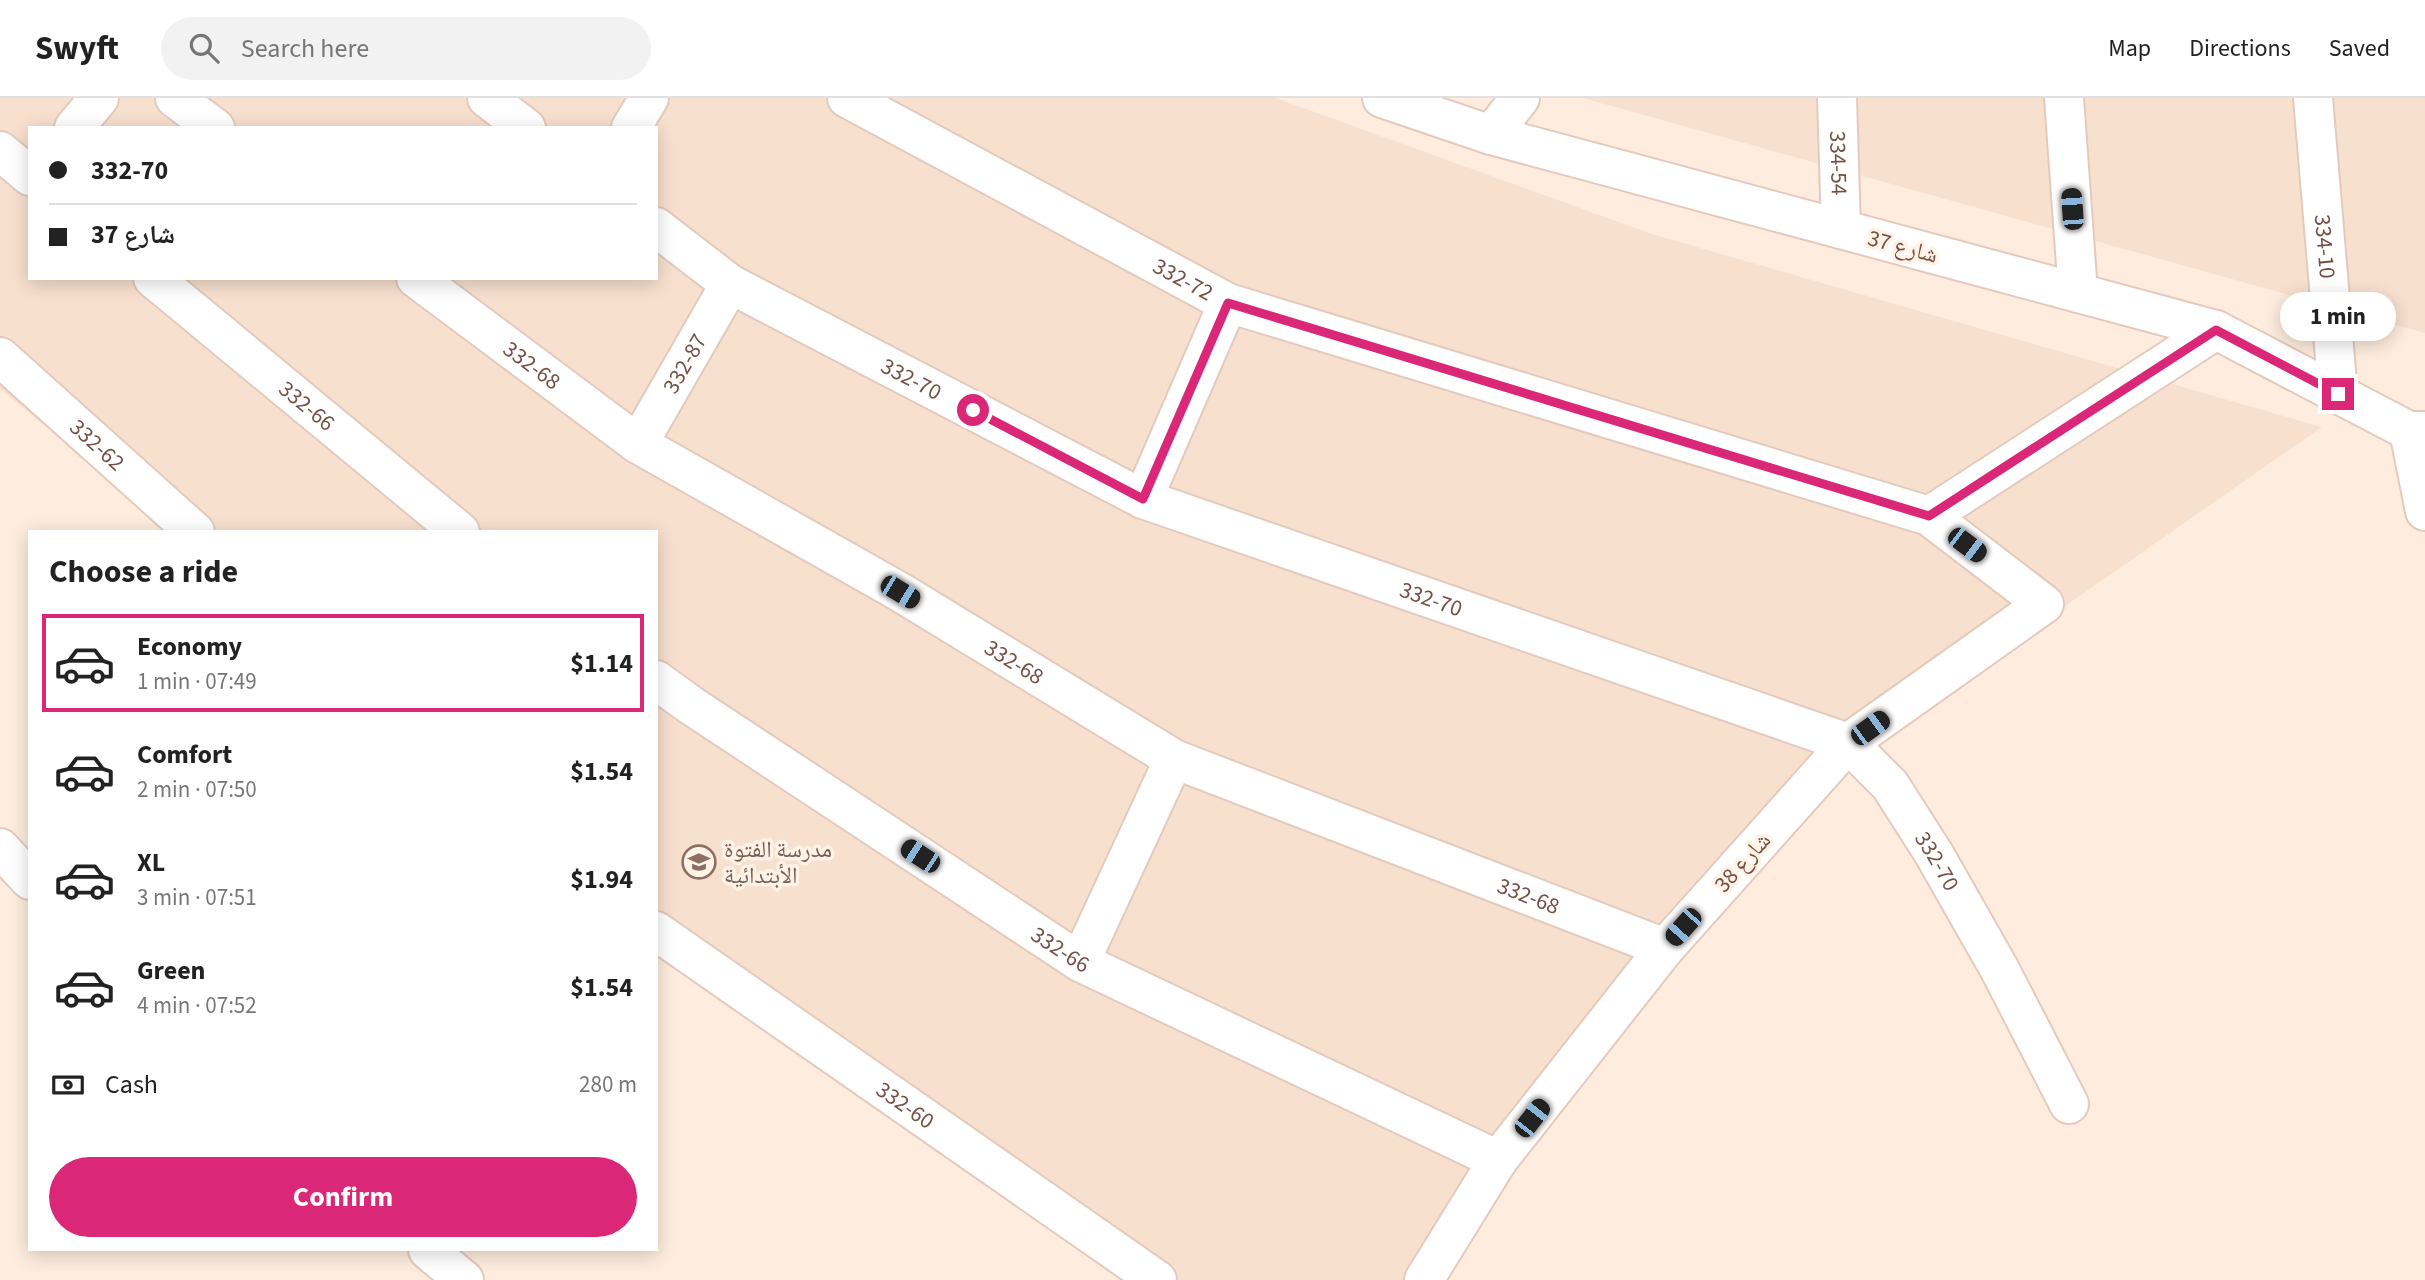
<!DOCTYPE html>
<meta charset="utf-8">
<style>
:root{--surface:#fff;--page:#f2f2f2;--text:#222;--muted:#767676;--line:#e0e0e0;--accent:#db2777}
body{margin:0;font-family:"Source Sans 3","Noto Naskh Arabic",sans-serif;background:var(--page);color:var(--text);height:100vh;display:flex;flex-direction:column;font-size:26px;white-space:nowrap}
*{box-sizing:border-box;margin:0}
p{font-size:23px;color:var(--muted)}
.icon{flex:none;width:38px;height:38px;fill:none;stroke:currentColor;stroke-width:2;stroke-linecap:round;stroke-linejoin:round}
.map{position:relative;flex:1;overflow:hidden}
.panel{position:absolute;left:28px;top:432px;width:630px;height:721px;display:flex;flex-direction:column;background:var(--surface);border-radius:0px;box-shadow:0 4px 18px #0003}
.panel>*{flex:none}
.guide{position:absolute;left:28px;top:28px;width:630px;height:154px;border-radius:0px;box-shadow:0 4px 18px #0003;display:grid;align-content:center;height:154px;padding:0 21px;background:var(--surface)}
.end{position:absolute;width:32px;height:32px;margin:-16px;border:9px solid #db2777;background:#fff;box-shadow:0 0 0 4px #fff}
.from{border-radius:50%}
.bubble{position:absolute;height:49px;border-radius:24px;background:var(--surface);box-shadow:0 4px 18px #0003;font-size:23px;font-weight:700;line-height:49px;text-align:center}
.car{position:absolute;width:21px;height:42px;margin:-21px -10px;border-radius:9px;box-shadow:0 0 5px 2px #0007;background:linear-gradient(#222 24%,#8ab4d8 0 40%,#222 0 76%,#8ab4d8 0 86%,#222 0)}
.guide b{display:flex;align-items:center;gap:24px;height:66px;font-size:26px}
.guide b+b{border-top:2px solid var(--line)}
.guide i{width:18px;height:18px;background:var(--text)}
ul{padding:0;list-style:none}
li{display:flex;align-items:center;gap:21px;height:98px;margin:0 14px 10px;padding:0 7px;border:4px solid transparent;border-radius:0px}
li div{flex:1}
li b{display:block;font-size:26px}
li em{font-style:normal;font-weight:700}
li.on{border-color:var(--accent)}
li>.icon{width:63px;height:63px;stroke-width:1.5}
h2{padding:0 21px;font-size:32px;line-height:84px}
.pay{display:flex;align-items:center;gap:18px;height:77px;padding:0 21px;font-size:26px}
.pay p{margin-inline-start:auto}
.button{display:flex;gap:14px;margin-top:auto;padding:14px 21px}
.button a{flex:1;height:80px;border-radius:42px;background:var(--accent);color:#fff;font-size:28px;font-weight:700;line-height:80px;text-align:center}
header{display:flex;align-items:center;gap:42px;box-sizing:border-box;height:98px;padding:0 35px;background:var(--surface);border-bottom:2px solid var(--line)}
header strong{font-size:33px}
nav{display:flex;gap:38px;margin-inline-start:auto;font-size:24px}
.search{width:490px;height:63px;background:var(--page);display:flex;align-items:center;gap:18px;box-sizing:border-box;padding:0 24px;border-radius:38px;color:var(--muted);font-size:26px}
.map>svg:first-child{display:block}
</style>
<header>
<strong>Swyft</strong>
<div class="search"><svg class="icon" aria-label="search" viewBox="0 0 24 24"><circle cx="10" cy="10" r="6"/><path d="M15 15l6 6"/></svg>Search here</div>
<nav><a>Map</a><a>Directions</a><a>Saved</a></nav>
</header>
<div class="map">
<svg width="2425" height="1182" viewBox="0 0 2425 1182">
<rect width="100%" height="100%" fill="#feedde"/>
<path fill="#f8e0cf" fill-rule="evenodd" d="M0 0H1276L1652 136 2322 329 1800 693 1420 1182H1156L656 820V434H177L0 291ZM30 30H656V180H30Z
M1583 0H2425V235Z"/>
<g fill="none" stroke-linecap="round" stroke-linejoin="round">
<defs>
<g id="minor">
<path d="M175 0 215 30"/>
<path d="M487 0 526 30"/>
<path id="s1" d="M847 0 1228 205 1929 418 2044 506 1848 645 1665 850 1498 1062 1424 1182"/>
<path d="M1382 0 1491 37 2216 232 2409 333H2425"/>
<path id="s2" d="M1837 0 1841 131"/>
<path d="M2064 0 2078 195"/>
<path id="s3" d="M2313 0 2338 296"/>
<path d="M74 30 99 0"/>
<path d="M631 30 649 0"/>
<path d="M1491 37 1520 0"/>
<path d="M0 53 30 78"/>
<path id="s4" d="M656 129 730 186 1143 401 1848 645 1890 687 1934 756 2000 872 2069 1006"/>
<path id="s5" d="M153 180 460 434"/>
<path id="s6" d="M416 180 638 346 900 494 1174 661 1665 850"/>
<path id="s7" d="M0 259 195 434"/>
<path d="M2409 333 2425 413"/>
<path id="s8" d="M638 346 730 186"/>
<path d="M1143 401 1228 205"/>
<path d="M1929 418 2216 232"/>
<path id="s9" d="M656 582 692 608 1080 864 1498 1062"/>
<path d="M0 750 30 782"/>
<path id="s10" d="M656 833 1157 1182"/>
<path d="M1080 864 1174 661"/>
<path d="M428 1152 464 1182"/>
</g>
</defs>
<use href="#minor" stroke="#e4cabd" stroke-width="42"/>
<use href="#minor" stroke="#fff" stroke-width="38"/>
</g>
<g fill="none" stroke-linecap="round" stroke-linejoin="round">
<path stroke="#db2777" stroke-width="9" d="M973 312 1143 401 1228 205 1929 418 2216 232 2338 296"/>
</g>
<defs>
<symbol id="school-ring" viewBox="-11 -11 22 22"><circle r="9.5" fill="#fff2e6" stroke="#8d6e63" stroke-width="1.5"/><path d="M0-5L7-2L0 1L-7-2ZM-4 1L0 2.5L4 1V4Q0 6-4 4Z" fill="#8d6e63"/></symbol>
</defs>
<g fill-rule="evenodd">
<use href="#school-ring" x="680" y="745" width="38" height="38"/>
</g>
<g text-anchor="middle" stroke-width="7" stroke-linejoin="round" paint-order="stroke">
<g font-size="23" fill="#754f45" stroke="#fff2e6">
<text dy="8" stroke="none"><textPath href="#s2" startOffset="65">334-54</textPath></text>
<text transform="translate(1903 148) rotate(15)" y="8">شارع 37</text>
<text dy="8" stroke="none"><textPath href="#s3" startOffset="149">334-10</textPath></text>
<text dy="8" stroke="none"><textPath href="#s1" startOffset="382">332-72</textPath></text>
<text dy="8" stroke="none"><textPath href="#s8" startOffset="93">332-87</textPath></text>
<text dy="8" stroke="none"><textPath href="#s6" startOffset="145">332-68</textPath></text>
<text dy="8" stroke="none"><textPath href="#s4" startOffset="298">332-70</textPath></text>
<text dy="8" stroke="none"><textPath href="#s5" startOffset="200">332-66</textPath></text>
<text dy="8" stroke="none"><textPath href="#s7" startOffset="131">332-62</textPath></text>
<text dy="8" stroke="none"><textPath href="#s4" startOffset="864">332-70</textPath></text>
<text dy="8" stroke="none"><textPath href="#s6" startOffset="712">332-68</textPath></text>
<text dy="8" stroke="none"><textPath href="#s4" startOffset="1454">332-70</textPath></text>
<text transform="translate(1742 764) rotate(-48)" y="8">شارع 38</text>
<text dy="8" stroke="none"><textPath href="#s6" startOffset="1279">332-68</textPath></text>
<text dy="8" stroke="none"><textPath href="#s9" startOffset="486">332-66</textPath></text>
<text dy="8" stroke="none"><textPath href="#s10" startOffset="304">332-60</textPath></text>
</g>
<g font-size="23" fill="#785e54" stroke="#fff2e6" text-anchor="start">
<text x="724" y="759">مدرسة الفتوة<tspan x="724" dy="26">الأبتدائية</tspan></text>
</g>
</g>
</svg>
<i class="end from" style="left:973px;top:312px"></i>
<i class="end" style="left:2338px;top:296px"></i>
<div class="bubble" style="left:2280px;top:194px;width:116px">1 min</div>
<i class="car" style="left:2072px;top:111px;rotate:356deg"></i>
<i class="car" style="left:1967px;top:447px;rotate:127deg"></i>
<i class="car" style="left:900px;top:494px;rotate:121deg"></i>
<i class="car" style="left:1870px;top:630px;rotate:54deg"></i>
<i class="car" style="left:920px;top:758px;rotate:303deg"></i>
<i class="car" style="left:1683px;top:829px;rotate:222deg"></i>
<i class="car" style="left:1532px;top:1020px;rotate:38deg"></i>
<div class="guide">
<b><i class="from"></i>332-70</b>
<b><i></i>شارع 37</b>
</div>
<section class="panel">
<h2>Choose a ride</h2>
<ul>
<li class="on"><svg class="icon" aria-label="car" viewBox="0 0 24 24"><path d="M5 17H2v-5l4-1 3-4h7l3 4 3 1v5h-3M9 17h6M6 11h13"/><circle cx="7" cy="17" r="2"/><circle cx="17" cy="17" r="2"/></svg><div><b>Economy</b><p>1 min · 07:49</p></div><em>$1.14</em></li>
<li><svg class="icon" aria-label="car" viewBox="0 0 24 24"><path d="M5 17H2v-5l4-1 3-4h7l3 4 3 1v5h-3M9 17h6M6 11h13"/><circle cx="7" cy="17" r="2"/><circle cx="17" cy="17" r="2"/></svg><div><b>Comfort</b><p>2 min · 07:50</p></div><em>$1.54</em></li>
<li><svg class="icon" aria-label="car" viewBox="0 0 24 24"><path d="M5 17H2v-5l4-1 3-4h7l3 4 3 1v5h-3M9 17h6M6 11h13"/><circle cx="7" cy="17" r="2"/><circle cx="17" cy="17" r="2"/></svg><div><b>XL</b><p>3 min · 07:51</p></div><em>$1.94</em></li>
<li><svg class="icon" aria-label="car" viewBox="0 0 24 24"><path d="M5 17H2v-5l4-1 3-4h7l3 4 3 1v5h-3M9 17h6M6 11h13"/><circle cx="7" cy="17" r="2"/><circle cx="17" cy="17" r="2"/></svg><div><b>Green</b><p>4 min · 07:52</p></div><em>$1.54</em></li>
</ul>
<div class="pay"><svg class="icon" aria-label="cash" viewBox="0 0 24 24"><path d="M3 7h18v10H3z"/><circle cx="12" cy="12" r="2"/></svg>Cash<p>280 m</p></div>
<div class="button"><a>Confirm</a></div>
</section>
</div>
